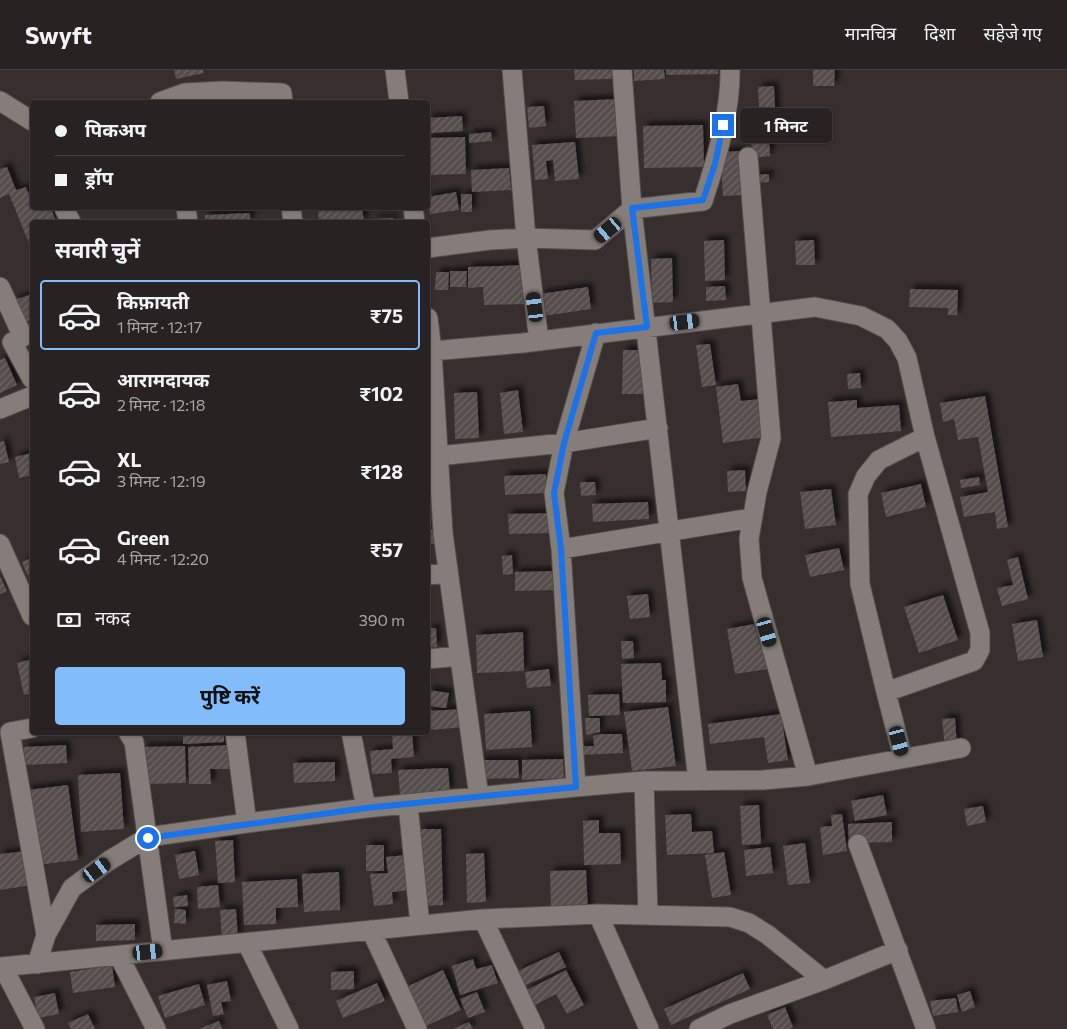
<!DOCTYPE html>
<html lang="hi">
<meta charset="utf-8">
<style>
:root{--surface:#282322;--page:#342f2f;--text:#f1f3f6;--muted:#a5a4a5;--line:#444040;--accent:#82bcfa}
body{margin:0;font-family:Commissioner,"Noto Sans Devanagari",sans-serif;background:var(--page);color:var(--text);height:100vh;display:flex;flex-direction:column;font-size:19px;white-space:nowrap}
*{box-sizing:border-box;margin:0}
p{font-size:16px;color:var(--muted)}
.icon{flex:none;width:28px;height:28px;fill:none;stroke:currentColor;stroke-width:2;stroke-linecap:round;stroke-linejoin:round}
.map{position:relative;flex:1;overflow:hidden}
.side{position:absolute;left:30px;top:150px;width:400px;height:515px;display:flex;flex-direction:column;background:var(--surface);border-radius:5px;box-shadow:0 1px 4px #0004,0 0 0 1px var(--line)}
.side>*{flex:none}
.banner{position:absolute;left:30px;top:30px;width:400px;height:110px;border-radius:5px;box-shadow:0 1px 4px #0004,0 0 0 1px var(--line);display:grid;align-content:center;height:110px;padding:0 25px;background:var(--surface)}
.end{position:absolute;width:22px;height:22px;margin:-11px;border:6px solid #1a73e8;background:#fff;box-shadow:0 0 0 2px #fff}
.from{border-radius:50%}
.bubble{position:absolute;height:35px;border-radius:5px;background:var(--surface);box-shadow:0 1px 4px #0004,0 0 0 1px var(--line);font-size:16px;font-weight:700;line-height:35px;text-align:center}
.car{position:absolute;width:15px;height:30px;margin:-15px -8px;border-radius:6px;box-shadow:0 0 4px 1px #0007;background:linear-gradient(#222 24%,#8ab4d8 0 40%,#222 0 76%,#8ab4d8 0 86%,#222 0)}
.banner b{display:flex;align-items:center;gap:18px;height:48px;font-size:19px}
.banner b+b{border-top:1px solid var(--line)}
.banner i{width:12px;height:12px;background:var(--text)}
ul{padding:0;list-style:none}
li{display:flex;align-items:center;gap:15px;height:70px;margin:0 10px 8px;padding:0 15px;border:2px solid transparent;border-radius:5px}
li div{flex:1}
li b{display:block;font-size:19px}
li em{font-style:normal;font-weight:700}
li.current{border-color:var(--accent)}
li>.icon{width:45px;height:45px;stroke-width:1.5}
h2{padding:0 25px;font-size:22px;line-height:60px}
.pay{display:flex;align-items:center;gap:12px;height:55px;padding:0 25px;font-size:19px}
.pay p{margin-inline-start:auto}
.button{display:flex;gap:10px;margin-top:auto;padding:10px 25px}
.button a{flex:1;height:58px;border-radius:5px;background:var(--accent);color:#111;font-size:20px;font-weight:700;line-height:58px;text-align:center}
header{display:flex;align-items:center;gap:30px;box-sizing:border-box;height:70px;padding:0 25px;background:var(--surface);border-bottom:1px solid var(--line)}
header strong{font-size:24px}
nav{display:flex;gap:28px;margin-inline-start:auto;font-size:18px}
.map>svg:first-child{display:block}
</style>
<header>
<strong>Swyft</strong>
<nav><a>मानचित्र</a><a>दिशा</a><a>सहेजे गए</a></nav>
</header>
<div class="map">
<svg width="1067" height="959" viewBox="0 0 1067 959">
<defs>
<pattern id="building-hatch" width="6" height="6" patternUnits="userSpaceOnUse" patternTransform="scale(1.25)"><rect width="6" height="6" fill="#554d4b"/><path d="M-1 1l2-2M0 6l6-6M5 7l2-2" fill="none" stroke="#6d6664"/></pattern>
<filter id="shadow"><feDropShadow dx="4.5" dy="-4.5" stdDeviation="2.5" flood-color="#0009"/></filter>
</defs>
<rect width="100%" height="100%" fill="#362f2d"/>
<path fill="url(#building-hatch)" filter="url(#shadow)" d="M174 0H203L204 3 176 9Z
M574 0H612V9L575 10Z
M634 0H664L665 9 634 11Z
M666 0H718V4L666 5Z
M813 0H835L834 16H813Z
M774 16 776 59 760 60 758 17Z
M618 29 620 66 576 68 574 31Z
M544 36 546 56 529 58 527 37Z
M462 46 463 61 429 63 428 48Z
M703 55 704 97 644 98 643 56Z
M491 62 492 71 469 73V64Z
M769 64 770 86 752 88 751 65Z
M465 67 466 104 428 105V68Z
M575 72 579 109 555 111 553 90 546 91 548 109 535 110 532 75Z
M741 81 744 125 723 126 720 82Z
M7 97 16 120 26 117 32 132V138H51L56 152H32V171L29 173 9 124 0 128V99Z
M509 98 511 120 472 122 471 100Z
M769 104V112L754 113V105Z
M456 122 459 140 430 144 428 127Z
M461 124H472V142H461Z
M318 138H362L364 152H319Z
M250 143V152H205V145Z
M393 148 394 152H373V149Z
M724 170 725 210 705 211 704 171Z
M814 170 815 195H796L795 171Z
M672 188 673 232 652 233 651 189Z
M527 195 528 234 484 235 483 217 468 218V197Z
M450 201H467L466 217H450Z
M436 202H449L448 220H435Z
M725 216 726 230 706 231V217Z
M588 217 591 239 543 246 540 224Z
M910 219 958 220 957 245H948V238L909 237Z
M32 224V250L21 253 14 230Z
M710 274 716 315 702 317 696 275Z
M623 280H644L643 324H622Z
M5 288 17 315 0 323V290Z
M860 303 861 318 848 319 847 304Z
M738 314 741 331 760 329 765 367 723 373 716 317Z
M518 320 523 362 504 364 500 323Z
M477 322 479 368 455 369 454 323Z
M985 326 1008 457 997 459 995 442 964 447 960 427 988 422 978 367 958 370 954 349 943 352 940 333Z
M857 330V338L899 335 901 361 831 367 828 332Z
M4 371 9 392 0 394V372Z
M32 383V405L19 408 15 387Z
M745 400 746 421 728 422 727 401Z
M546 404V423L505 425 504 406Z
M979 407 980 415 961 418 960 410Z
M580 412H595L596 425 581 426Z
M921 414 926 437 886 447 881 423Z
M831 419 836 455 805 459 800 422Z
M648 432 649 449 593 452 592 434Z
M553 443 554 463 509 464 508 444Z
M428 460H437L438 474H428Z
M839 478 844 500 810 507 805 485Z
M512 485 513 504 503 505 502 486Z
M1018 487 1028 529 1002 536 997 518 1013 515 1007 490Z
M32 488V503L27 505 22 492Z
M557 501V520L515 521V502Z
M0 506 7 521 0 524Z
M648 524 650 547 630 549 627 526Z
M943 525 958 570 919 583 904 537Z
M1037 550 1043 587 1018 591 1012 554Z
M760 553 768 599 735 604 727 559Z
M428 558H436L437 577 428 578Z
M523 562 524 601 477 603 476 565Z
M621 571H633L634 588 622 589Z
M32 589V623L24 625 17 593Z
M661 593 662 610H666V632L623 633 621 594Z
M549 599 551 616 527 618 525 602Z
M428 620 449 623 446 638 428 636Z
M619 624 620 645 589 646 588 625Z
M668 637 676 696 632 701 624 642Z
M465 639 466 657 429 660 428 641Z
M530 641 532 677 486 680 484 644Z
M781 644 788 690 768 693 764 667 710 674 708 654Z
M585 648H600V662L586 665Z
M955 648 957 676 945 677 942 649Z
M183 662H224V672L183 674Z
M392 662H412L414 687 391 689 392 703 372 704 370 681 393 679Z
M600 664H622L623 683 579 685V676H594L593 666Z
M66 675 67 693 25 695 24 677Z
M231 675 232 699H210L211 714H189L188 677Z
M185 676 186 713 144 714 143 677Z
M563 689 564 708 522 710V690Z
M480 690H518L519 708 481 709Z
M335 692V711L294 713 293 693Z
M448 698 450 722 400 725 398 700Z
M120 703 124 759 81 762 78 705Z
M68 715 78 790 37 795 27 720Z
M883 725 887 745 855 751 851 731Z
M759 735 761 774 742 775 740 736Z
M983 736 986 752 967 756 964 739Z
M691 744 692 762 712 761 714 783 667 785 665 745Z
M842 744 847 781 823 785 820 757 832 756 831 745Z
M599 750V763H620L621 794 584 795 583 751Z
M892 752V772L849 773 848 754Z
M420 759H441L443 835 421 836Z
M233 770 235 812 218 813 215 771Z
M805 773 810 813 788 815 783 776Z
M366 775H384V801H366Z
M770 777 773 803 746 806 744 780Z
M26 781 31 815 0 820V784Z
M195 781 199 805 179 809 175 785Z
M724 782 731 825 712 828 705 785Z
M484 783 486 832 467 833 466 784Z
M406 785 409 820 392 822 393 834 374 836 370 804 388 803 386 787Z
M586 800 588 842 551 843 550 801Z
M339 802 340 840 304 842 302 804Z
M297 809 298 837 276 838V854L244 855 242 812Z
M218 815 220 837 198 839 197 817Z
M187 825 188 836 174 837 173 827Z
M175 839 186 840V854L174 853Z
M236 839 238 868 222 869 220 840Z
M135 854V870L96 871V855Z
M559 882 566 897 524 916 518 901Z
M473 889 476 899 492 895 498 913 460 925 452 896Z
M112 895 115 917 73 923 70 902Z
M443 900 461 940 422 958 404 918Z
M566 900 584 935 567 944 556 924 535 935 527 920Z
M354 901V919L331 920V902Z
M743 903 750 919 671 955 664 939Z
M227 911 231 931 221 932 224 944 213 946 207 915Z
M377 913 385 931 343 948 336 931Z
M199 914 205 935 165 948 158 926Z
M970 921 975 937 962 942 957 925Z
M477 922 485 942 468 948 460 929Z
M55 923 59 944 38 948 34 927Z
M956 928 958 942 933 946 930 931Z
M785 937 793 957 789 959H773L767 945Z
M88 944 95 959H71L68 953Z
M219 951 222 959H199Z
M469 952 473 959H453Z"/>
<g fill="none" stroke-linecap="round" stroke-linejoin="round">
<defs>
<path id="street" d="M395 0 399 32
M512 0 526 168 539 271
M622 0 632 139 698 711
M0 31 32 51
M160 32 185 23
M181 32 185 23 222 21 282 23 283 32
M748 87 771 368 757 422 749 469 752 508 808 706
M64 138 71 152
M186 138 188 152
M291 138 293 152
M413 138 415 152
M428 178 490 170 526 168 595 170 632 139 703 131C716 92 731 40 730 0
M0 217 23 267
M428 248 432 281 523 273 815 237 861 246 887 259 898 271 907 288 925 367 980 563V580L974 591 886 622 903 688
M12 272 32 309
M428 281H432L443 463 479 727
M0 339 32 326
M428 387 564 373 658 358
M0 474 32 546
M561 479 752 448
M428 505 448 503
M428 589 459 586
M886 622 860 514 858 424 866 406 879 390 925 367
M32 658 10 662 46 865
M128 662 134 672 163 881
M351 662 366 738
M644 711 763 710 808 706 961 678
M576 717 644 711 648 845
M408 734 420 855
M247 753 366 738 576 717 561 479 554 423 564 373 596 263
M858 774 926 959
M598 844 649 959
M483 849 535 959
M371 860 417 959
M247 873 289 959
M119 886 156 959
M37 894 46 865 72 818 110 790 148 767 247 753 235 662
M0 897 483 849 598 844 730 847 749 853 768 865 824 910
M3 897 35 959
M699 959 730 944 824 910 898 880"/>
</defs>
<use href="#street" stroke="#534e4c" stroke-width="21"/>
<use href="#street" stroke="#857d7a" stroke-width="19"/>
</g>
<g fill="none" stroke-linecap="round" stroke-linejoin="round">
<path stroke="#1a73e8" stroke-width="6" d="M148 768 366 738 576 717 561 479 554 423 564 373 596 263 647 257 632 138 703 130 715 94 723 55"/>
</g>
</svg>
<i class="end from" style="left:148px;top:768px"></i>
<i class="end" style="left:723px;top:55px"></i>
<div class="bubble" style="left:740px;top:38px;width:92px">1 मिनट</div>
<i class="car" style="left:608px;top:160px;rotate:230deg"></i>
<i class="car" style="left:535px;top:237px;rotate:353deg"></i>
<i class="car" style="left:685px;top:252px;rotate:83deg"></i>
<i class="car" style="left:767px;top:562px;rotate:164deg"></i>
<i class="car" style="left:899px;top:671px;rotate:165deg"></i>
<i class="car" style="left:97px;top:800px;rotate:54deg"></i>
<i class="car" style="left:148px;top:882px;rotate:84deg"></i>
<div class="banner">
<b><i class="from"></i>पिकअप</b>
<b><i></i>ड्रॉप</b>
</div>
<section class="side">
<h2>सवारी चुनें</h2>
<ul>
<li class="current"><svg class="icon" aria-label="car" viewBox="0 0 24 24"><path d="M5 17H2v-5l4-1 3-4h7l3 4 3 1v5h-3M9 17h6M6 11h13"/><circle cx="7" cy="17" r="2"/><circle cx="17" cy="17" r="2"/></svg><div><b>किफ़ायती</b><p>1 मिनट · 12:17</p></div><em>₹75</em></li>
<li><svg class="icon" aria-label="car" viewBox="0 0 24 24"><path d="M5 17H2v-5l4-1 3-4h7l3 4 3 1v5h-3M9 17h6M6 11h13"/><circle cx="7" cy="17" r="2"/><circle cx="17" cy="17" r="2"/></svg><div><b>आरामदायक</b><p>2 मिनट · 12:18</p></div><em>₹102</em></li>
<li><svg class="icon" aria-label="car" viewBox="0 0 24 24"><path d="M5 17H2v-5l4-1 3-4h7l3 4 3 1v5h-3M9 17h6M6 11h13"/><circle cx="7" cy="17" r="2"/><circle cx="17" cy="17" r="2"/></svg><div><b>XL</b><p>3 मिनट · 12:19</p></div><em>₹128</em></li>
<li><svg class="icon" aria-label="car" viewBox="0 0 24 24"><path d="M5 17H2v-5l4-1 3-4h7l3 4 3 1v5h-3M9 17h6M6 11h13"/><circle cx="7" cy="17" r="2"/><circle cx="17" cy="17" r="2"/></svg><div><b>Green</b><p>4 मिनट · 12:20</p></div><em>₹57</em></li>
</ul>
<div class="pay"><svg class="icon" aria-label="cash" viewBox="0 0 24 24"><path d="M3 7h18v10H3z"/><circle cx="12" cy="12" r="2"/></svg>नकद<p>390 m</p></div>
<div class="button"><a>पुष्टि करें</a></div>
</section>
</div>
